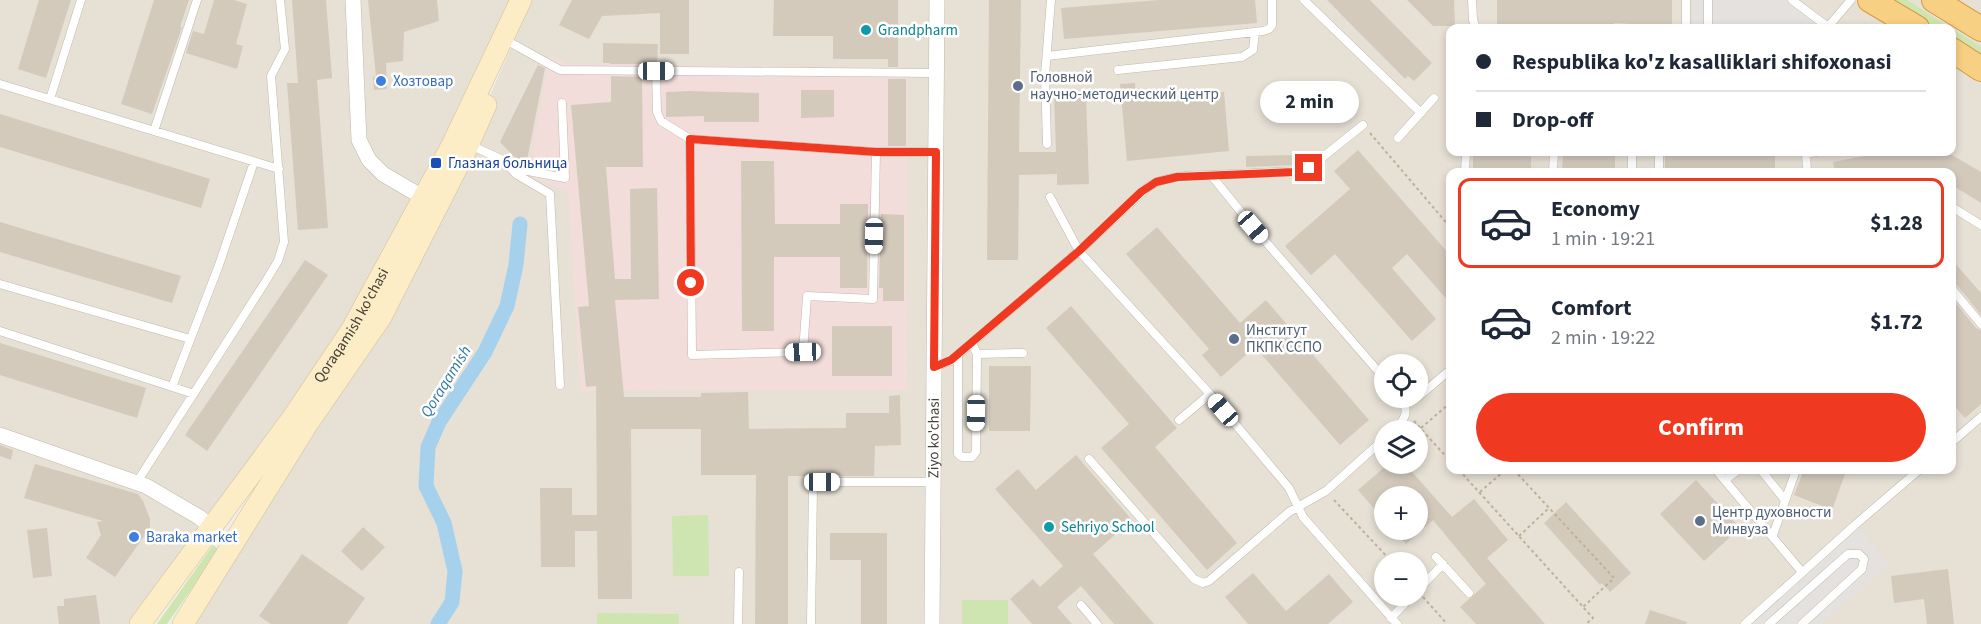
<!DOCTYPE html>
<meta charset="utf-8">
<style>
:root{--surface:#fff;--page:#f6f6f7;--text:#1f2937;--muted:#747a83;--line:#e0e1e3;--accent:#ef3920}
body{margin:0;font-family:"Source Sans 3",sans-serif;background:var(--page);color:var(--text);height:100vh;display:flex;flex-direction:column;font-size:22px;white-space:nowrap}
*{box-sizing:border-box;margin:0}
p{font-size:20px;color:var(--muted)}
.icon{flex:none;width:33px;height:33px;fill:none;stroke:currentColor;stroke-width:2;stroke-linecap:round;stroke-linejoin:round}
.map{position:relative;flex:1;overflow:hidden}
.details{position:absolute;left:1446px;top:168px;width:510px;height:306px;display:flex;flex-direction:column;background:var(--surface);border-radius:12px;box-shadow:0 3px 9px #0003}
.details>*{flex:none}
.guide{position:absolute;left:1446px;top:24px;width:510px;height:132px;border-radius:12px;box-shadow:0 3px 9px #0003;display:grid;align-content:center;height:132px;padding:0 30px;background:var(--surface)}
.controls{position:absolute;left:1374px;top:354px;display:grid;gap:12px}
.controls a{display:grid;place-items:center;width:54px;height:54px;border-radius:50%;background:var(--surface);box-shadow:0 3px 9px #0003;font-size:30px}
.end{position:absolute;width:27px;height:27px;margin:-14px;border:8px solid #ef3920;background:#fff;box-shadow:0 0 0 3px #fff}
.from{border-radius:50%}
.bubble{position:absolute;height:42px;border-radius:21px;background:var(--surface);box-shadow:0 3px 9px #0003;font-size:20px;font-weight:700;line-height:42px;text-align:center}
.car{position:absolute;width:18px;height:36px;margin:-18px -9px;border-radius:8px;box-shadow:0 0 4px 2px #0007;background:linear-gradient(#fff 24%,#345 0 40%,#fff 0 76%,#345 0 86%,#fff 0)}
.guide b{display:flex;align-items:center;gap:21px;height:57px;font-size:22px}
.guide b+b{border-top:2px solid var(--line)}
.guide i{width:15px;height:15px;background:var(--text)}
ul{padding:10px 0 0;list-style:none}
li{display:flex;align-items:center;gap:18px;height:90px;margin:0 12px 9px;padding:0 18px;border:3px solid transparent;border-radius:12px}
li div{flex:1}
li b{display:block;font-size:22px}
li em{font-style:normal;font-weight:700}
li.active{border-color:var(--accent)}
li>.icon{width:54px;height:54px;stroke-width:1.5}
.primary-button{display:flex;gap:12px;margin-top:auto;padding:12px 30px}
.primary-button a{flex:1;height:69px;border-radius:36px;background:var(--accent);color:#fff;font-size:24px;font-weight:700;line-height:69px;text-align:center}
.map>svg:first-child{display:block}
</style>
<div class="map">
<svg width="1981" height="624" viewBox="0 0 1981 624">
<rect width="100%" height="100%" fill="#f2eee6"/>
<path fill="#e6e0d5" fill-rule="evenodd" d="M0 0H521L352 329 140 624H0Z
M532 0H1981V56L1952 28H1450V152H1952V46L1981 65V624H183L465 152ZM1450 172H1952V470H1450ZM1384 364H1418V398H1384ZM1384 430H1418V464H1384ZM1384 496H1418V530H1384ZM1384 562H1418V596H1384Z"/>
<path fill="#f2ddda" d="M550 55 567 64 908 69 907 390 580 391 568 192 527 175Z"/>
<path fill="#cfe5b1" d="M1888 0H1907L1981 47V58L1952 39V28H1934Z
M708 515 709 576H673L672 516Z
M213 545 219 550 167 624H157Z
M962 600H1008V624H962Z
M597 613 679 614V624H597Z"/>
<path fill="#e4e1de" d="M1692 0H1798L1841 28H1692Z
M1856 524 1890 565 1821 624H1745Z"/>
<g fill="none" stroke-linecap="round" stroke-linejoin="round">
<path stroke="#a5d1ed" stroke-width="15" d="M438 624 452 602 455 571 444 523 426 486 428 447 439 422 485 352 507 306 516 265 520 224"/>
</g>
<path fill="#d3cabc" d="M39 0H71L46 78 18 69Z
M154 0H189L180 27H182L152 114 121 104Z
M214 0H234L247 4 236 44 243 46 237 69 186 53 193 31 204 34Z
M292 0H326L332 78 317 80 328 228 298 230 287 83H298Z
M368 0H437L439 21 404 32 403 61 386 63 387 89 374 90 373 77 376 76Z
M572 0H689V54H660V13L602 16 589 39 559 25Z
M774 0H898V67H888V59H833V36H773Z
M989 0H1021L1019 152H1056L1054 96 1086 95 1089 184 1057 185V174L1019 175 1018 260H987Z
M1159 0H1255L1257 23 1064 39 1061 8Z
M1327 0H1370L1432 63 1414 81 1408 76 1405 79Z
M1407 0H1454L1455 26H1433Z
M1497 0H1672V28H1635V24L1614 23 1613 27 1497 26Z
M603 43 658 44 657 64H610V63H603Z
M538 65 545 68 526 165 521 164 500 142Z
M611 76 642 77 643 167H606L615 279H631L630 189 657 188 659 299 615 300 624 397H701V393L748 392 749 429 846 428V413H889V396L900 395 901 445 875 446 874 476H788V624H755L756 475H701V429H631L632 599H598L597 531H575V567H541L540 488H572V515H597L596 386 586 387 578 307 589 306 571 105 611 102Z
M888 79H906V146H888Z
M1135 83 1136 99 1224 92 1229 151 1127 161 1120 84Z
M801 90H834V117L801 118Z
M688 91 759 93V122H704V116L666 117V92Z
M0 114 210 179 201 208 0 147Z
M1358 150 1450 255V303L1407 254 1392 268 1436 319 1412 341 1335 254 1311 275 1285 246 1350 189 1334 171Z
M1473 152H1531V172H1473Z
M1563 152H1615V172H1562Z
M1665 152H1775V172H1665Z
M1885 152H1933L1952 155 1981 172V203L1952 185V172H1835L1833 162Z
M1297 155V165L1246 167V156Z
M741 161H774L775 224H840V204H868L867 288H840V257H774V331H742Z
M881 214 904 215V301H883V288H879Z
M0 222 181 276 172 303 0 252Z
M1157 227 1240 323 1266 300 1369 420 1340 445 1255 347 1221 377 1202 355 1209 349 1126 254Z
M305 260 328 275 207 451 185 435Z
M1952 260 1981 293V315L1957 285 1952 283Z
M1952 298 1976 328 1981 330V404L1965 418 1952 403Z
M1071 306 1177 428 1155 447 1237 543 1207 570 1101 448 1129 424 1046 328Z
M832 326H892V376H832Z
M0 343 146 388 137 418 0 375Z
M989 366H1031L1030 431H989Z
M0 445 13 450 11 460 0 456Z
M1076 455 1132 520 1093 554 1154 624H1114L1081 586 1057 607 1072 624H1032L1010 599 1033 579 1040 587 1063 566 995 489 1018 469 1036 490Z
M35 464 138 494 143 501 150 519V528L115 577 86 558 101 535 97 522 103 521 24 498Z
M1388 464H1405L1452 517 1474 499 1508 540 1487 558 1545 624H1476L1460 607 1486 584 1433 520 1406 544 1393 530H1418V496H1384V520L1358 490Z
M1804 470H1833L1845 474 1832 510 1794 495Z
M1696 480 1740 528 1704 561 1660 514Z
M1566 502 1631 573 1610 592 1602 583 1600 585 1544 523Z
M363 527 385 547 362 571 341 551Z
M47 528 52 576 33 578 27 530Z
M830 533H887V624H861V560H830Z
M302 554 365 598 347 624H271L259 616Z
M1948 569 1954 624H1927L1924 599 1894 603 1891 576Z
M1253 573 1286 611 1329 574 1353 602 1328 624H1248L1225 597Z
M96 595 100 624H59L57 606H64V599Z
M1650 610 1687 622 1686 624H1645Z"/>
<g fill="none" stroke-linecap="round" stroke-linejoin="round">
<defs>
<path id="service" d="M1304 0 1421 113
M1472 0 1473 20 1476 28
M1792 0 1828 27
M1686 28V0
M1708 28V0
M1827 28 1851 0
M513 44 560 70 936 73
M1047 56 1263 31 1269 29 1272 25V0
M1118 70 1242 57 1253 50 1255 32
M656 71 657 112 661 121 690 139
M0 84 279 169
M50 99 81 0
M154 131 197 0
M1398 138 1434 98
M1047 144 1045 75 1051 0
M470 145 503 160 516 174 550 194 560 385
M876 152 873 299 807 296 803 352 692 355 690 139 876 152H936
M1632 152V172
M1806 152 1807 172
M1806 154 1816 152
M512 168 565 178 562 103
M1465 172 1466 152
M1553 172 1554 152
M1659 172V152
M1211 175 1301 171 1309 168 1363 125
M1050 197 1079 251 1210 394 1289 488 1303 517 1397 624
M1952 207 1981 225
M0 284 190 339
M1952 289 1981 324
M0 331 194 394
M977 354 1023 353
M958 355V454L962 457H972L976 452 977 354 972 343
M934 367 951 361 1079 251 1149 186C1168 175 1190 176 1211 175L1253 227 1384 378
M172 387 219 265 254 162
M1418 397 1450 370
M1179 420 1210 394
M1394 430C1405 420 1410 411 1401 398
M1952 442 1981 417
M1089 459 1194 579 1203 583 1209 581 1289 512 1326 491 1384 439
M1716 470 1802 572
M1761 470 1785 500
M1725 480 1738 470
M137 482 264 284 278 261 284 242 271 76 285 49 280 0
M1773 535 1796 470
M1436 557 1469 593
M1418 590 1443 564
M1081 605 1097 624
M1391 618 1412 596
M738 624 739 572
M811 624 813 487 816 483 822 482H933
M1745 624 1856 524 1919 470
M1769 624 1848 554H1859L1864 559 1862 569 1802 624"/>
<g id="minor">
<path d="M353 0 359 140 369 160 383 174 424 198"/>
<path d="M0 435 146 486 199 517 212 528"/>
<path id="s1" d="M932 624 937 0"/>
</g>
<g id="secondary">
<path id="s2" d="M140 624 291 420 352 329 452 145 521 0"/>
<path d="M183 624 308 423 381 317 465 152 486 105"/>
</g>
<path id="trunk" d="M1870 0 1917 28
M1934 0 1981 29
M1952 50 1981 69"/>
</defs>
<use href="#service" stroke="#c0b9ac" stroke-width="9"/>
<use href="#minor" stroke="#c0b9ac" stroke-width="16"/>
<use href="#secondary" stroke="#d0c098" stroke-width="22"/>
<use href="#trunk" stroke="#d6993d" stroke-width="26"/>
<path stroke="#beb19b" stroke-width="2" stroke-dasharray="3 3" stroke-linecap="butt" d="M1370 133 1450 227
M1414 421 1450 461
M1421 428 1450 403
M1459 470 1593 618 1586 624
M1514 470 1614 578 1583 607
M1480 492 1505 470
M1334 500 1392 562
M1519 536 1549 508
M1423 597 1447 624"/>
<use href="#service" stroke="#fff" stroke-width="8"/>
<use href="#minor" stroke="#fff" stroke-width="15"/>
<use href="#secondary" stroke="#fcedc7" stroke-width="21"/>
<use href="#trunk" stroke="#f8d083" stroke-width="24"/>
</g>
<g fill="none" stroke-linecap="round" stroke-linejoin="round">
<path stroke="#ef3920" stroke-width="8" d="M691 283 690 139 876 152H936L934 367 951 360 1079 251 1141 192 1156 182 1177 177 1293 172 1309 168"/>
</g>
<g fill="#0f9aa8" stroke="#fff" stroke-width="2">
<circle cx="866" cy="30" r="6"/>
<circle cx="1049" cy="527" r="6"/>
</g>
<g fill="#3f7fe0" stroke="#fff" stroke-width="2">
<circle cx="381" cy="81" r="6"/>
<circle cx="134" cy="537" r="6"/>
</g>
<g fill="#5c6f8a" stroke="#fff" stroke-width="2">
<circle cx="1018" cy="86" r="6"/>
<circle cx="1234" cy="339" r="6"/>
<circle cx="1700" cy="521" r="6"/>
</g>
<rect fill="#1a4fb4" stroke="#fff" stroke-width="2" x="430" y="157" width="12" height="12" rx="3"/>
<g text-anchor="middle" stroke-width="5" stroke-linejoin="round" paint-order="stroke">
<g font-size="15" fill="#0d838f" stroke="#fff" text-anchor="start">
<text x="878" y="35">Grandpharm</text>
<text x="1061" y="532">Sehriyo School</text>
</g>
<g font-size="15" fill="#4e5e75" stroke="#fff" text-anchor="start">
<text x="1030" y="82">Головной<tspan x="1030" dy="17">научно-методический центр</tspan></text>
<text x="1246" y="335">Институт<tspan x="1246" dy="17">ПКПК ССПО</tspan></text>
<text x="1712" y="517">Центр духовности<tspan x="1712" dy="17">Минвуза</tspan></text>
</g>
<g font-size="15" fill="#366cbe" stroke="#fff" text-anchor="start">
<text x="393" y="86">Хозтовар</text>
<text x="146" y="542">Baraka market</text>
</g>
<g font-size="15" fill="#164399" stroke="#fff" text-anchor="start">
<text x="448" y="168">Глазная больница</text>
</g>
<g font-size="15" fill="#453f36" stroke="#fff">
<text dy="5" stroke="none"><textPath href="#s2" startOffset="366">Qoraqamish ko'chasi</textPath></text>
<text dy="5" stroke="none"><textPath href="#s1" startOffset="186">Ziyo ko'chasi</textPath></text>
</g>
<g font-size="16" font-style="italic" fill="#3278a3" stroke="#fff">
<text transform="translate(445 381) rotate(-58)" y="6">Qoraqamish</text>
</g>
</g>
</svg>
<div class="controls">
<a><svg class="icon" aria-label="locate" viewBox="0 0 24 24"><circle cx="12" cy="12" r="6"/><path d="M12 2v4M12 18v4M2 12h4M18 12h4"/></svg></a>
<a><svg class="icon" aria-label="layers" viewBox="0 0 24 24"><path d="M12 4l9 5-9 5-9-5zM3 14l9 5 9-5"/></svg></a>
<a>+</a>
<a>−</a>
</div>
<i class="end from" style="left:691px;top:283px"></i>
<i class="end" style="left:1309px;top:168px"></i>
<div class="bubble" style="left:1260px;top:81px;width:99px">2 min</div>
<i class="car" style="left:656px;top:71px;rotate:90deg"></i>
<i class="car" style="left:1253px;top:227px;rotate:139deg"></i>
<i class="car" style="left:874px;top:236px;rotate:181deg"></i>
<i class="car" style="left:803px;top:352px;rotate:268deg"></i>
<i class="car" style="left:1223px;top:410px;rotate:319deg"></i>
<i class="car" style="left:976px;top:413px;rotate:181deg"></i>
<i class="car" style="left:822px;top:482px;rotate:90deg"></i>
<div class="guide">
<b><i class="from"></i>Respublika ko'z kasalliklari shifoxonasi</b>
<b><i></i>Drop-off</b>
</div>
<section class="details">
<ul>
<li class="active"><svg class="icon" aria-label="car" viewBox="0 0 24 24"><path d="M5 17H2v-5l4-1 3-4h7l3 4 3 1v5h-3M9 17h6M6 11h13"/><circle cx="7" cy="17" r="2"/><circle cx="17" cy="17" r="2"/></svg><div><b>Economy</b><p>1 min · 19:21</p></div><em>$1.28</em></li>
<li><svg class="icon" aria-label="car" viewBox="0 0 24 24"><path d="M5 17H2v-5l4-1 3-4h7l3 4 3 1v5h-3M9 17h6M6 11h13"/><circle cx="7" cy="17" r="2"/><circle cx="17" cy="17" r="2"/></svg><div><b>Comfort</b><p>2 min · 19:22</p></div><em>$1.72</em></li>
</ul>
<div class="primary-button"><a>Confirm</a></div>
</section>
</div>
